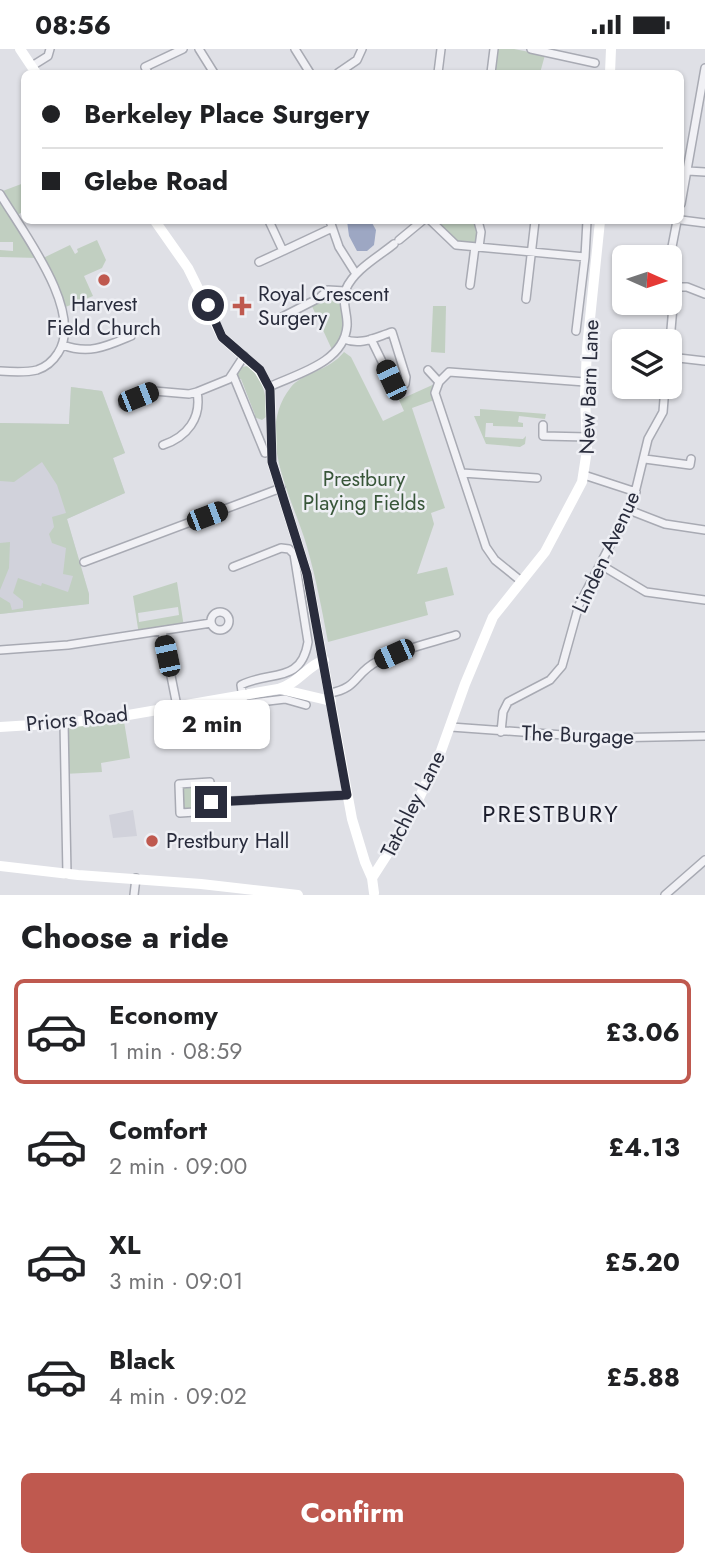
<!DOCTYPE html>
<meta charset="utf-8">
<style>
:root{--surface:#fff;--page:#f2f2f2;--text:#202124;--muted:#757577;--line:#e0e0e0;--accent:#bf594f}
body{margin:0;font-family:Jost,sans-serif;background:var(--page);color:var(--text);height:100vh;display:flex;flex-direction:column;font-size:26px;white-space:nowrap}
*{box-sizing:border-box;margin:0}
p{font-size:23px;color:var(--muted)}
.icon{flex:none;width:38px;height:38px;fill:none;stroke:currentColor;stroke-width:2;stroke-linecap:round;stroke-linejoin:round}
.map{position:relative;height:846px;overflow:hidden}
.details{display:flex;flex-direction:column;background:var(--surface);flex:1}
.details>*{flex:none}
.guide{position:absolute;left:21px;top:21px;width:663px;height:154px;border-radius:10px;box-shadow:0 2px 5px #0004;display:grid;align-content:center;height:154px;padding:0 21px;background:var(--surface)}
.needle{width:46px;rotate:93deg}
.buttons{position:absolute;left:612px;top:196px;display:grid;gap:14px}
.buttons a{display:grid;place-items:center;width:70px;height:70px;border-radius:10px;background:var(--surface);box-shadow:0 2px 5px #0004;font-size:35px}
.end{position:absolute;width:32px;height:32px;margin:-16px;border:9px solid #292c3c;background:#fff;box-shadow:0 0 0 4px #fff}
.from{border-radius:50%}
.bubble{position:absolute;height:49px;border-radius:10px;background:var(--surface);box-shadow:0 2px 5px #0004;font-size:23px;font-weight:700;line-height:49px;text-align:center}
.car{position:absolute;width:21px;height:42px;margin:-21px -10px;border-radius:9px;box-shadow:0 0 5px 2px #0007;background:linear-gradient(#222 24%,#8ab4d8 0 40%,#222 0 76%,#8ab4d8 0 86%,#222 0)}
.guide b{display:flex;align-items:center;gap:24px;height:66px;font-size:26px}
.guide b+b{border-top:2px solid var(--line)}
.guide i{width:18px;height:18px;background:var(--text)}
ul{padding:0;list-style:none}
li{display:flex;align-items:center;gap:21px;height:105px;margin:0 14px 10px;padding:0 7px;border:4px solid transparent;border-radius:10px}
li div{flex:1}
li b{display:block;font-size:26px}
li em{font-style:normal;font-weight:700}
li.active{border-color:var(--accent)}
li>.icon{width:63px;height:63px;stroke-width:1.5}
h2{padding:0 21px;font-size:32px;line-height:84px}
.cta{display:flex;gap:14px;margin-top:auto;padding:14px 21px}
.cta a{flex:1;height:80px;border-radius:10px;background:var(--accent);color:#fff;font-size:28px;font-weight:700;line-height:80px;text-align:center}
.status{display:flex;justify-content:space-between;align-items:center;height:49px;padding:0 35px;background:var(--surface);direction:ltr}
.status svg{height:19px;fill:currentColor}
.map>svg:first-child{display:block}
</style>
<div class="status"><b>08:56</b><svg viewBox="0 0 49 12"><path d="M0 12V9h3v3zM5 12V6h3v6zM10 12V3h3v9zM15 12V0h3v12zM26 1h20v11H26zM47 4h2v5h-2z"/></svg></div>
<div class="map">
<svg width="705" height="846" viewBox="0 0 705 846">
<rect width="100%" height="100%" fill="#dfe0e6"/>
<path fill="#d1d2db" d="M71 338 102 342 125 404 113 409 125 444 67 470 89 545V555L0 565V374L69 375Z
M133 761 137 787 113 789 109 766Z"/>
<path fill="#c1cfc1" fill-rule="evenodd" d="M498 0H514L545 6 540 24H494Z
M24 134V162L14 168 38 209 0 208V201L13 202V193H0V143Z
M431 172H478L479 198 456 196Z
M97 191 106 211 102 219 84 227 93 247 63 259 39 211 70 196 75 205 78 203 77 200Z
M328 241 345 242 346 281 334 305 310 253Z
M433 257H446L445 304 431 303Z
M344 303 351 308 383 372 404 362 399 351 439 333 437 350 412 359 445 459 431 464 434 475 417 525 447 518 454 546 425 553 428 566 328 593C322 561 316 529 307 498 294 451 253 385 291 338 302 324 329 322 344 303Z
M248 317C264 331 267 347 266 368L262 371 254 368 255 366 241 330H239L237 326 241 318Z
M71 338 102 342 125 404 113 409 125 444 67 470 89 545V555L0 565V548L10 554 12 561 23 559V552L13 544 18 529 41 537 42 534 68 543 73 527 63 525 66 499 52 494 49 485 54 478 52 468 66 464 57 436 42 413 14 433 0 432V374L69 375Z
M480 360 546 365 545 370 519 367 518 373 523 374V378L493 377V374H486L485 388 523 390 526 387 525 395 520 398 486 395 474 367H480Z
M10 493 9 519 0 541V494Z
M177 533 184 578 139 586 133 547ZM178 558 179 566 139 573 138 564Z
M123 666 130 709 101 714 102 723 64 725V674Z
M210 733 211 762 180 764 179 735Z"/>
<path fill="#9da7c3" d="M347 172H371L376 181 374 196 367 202H357L349 187Z"/>
<g fill="none" stroke-linecap="round" stroke-linejoin="round">
<defs>
<path id="street" d="M199 0 214 24
M295 0 310 24
M531 0 595 14
M32 17 48 7 50 0
M148 24 145 18 183 0
M338 24 357 11 362 0
M438 24 441 0
M491 24 494 0
M688 122 705 123
M0 145C22 182 85 263 58 304 53 312 46 318 37 321 25 324 12 323 0 322
M681 155 705 19
M681 171 705 174
M269 172 283 202 332 179
M330 172 339 198 356 225
M431 172 456 196 585 208 587 172
M478 172 481 183 479 198
M399 191 422 172
M670 208 677 172
M259 213 283 202
M470 236 475 198
M674 238H687L705 245
M526 250 535 172
M280 269 319 249 328 241 345 242
M576 282 585 208
M344 290C361 297 376 288 392 283L406 328 405 335 398 338 392 333 371 290
M670 292 674 246 670 217
M63 296C89 306 107 297 131 287
M670 308 705 312
M428 321 439 333
M233 326 265 404
M269 338C296 325 344 314 347 277 348 265 341 252 346 240 354 221 378 208 394 195
M123 355 154 342 189 345 197 343 229 330 244 307
M543 376V387L588 388
M163 396C187 388 202 369 197 343
M645 410 690 416 691 410
M462 424 537 429
M584 426 636 443
M629 461 665 475 705 481
M84 513 281 439
M601 516 646 543 705 551
M233 518 281 499 289 500 294 505 308 593C301 636 269 621 241 636L244 655 285 650 306 656
M521 532 495 511 486 498 435 344 439 333 449 323 585 333
M211 572a9 9 0 1 1 18 0a9 9 0 1 1-18 0Z
M162 582 177 657
M0 601 68 596 211 574
M330 644C359 639 354 624 378 612 402 600 430 594 456 586
M64 674 67 825
M451 678 605 689 705 687
M501 683 503 663 508 653 550 631 562 617 579 556 633 452 648 390 663 363 665 338
M211 753V762L180 764 179 735 210 733 211 753 347 746
M134 846 136 829
M665 846 705 811"/>
</defs>
<use href="#street" stroke="#a8aab3" stroke-width="10"/>
<use href="#street" stroke="#f1f1f5" stroke-width="7"/>
<path stroke="#fff" stroke-width="10" d="M20 0 36 24
M610 24 611 0
M155 172 188 219 222 288 259 321 270 340 272 413 307 525 352 770 365 813 372 829 374 844
M280 640 331 652
M0 678 64 674 111 669 278 640C299 634 306 618 324 611
M0 817 78 826 201 835 298 846
M372 829 408 773 441 702 465 635 493 568 545 503 582 433 587 401 585 346 587 299 600 172"/>
</g>
<g fill="none" stroke-linecap="round" stroke-linejoin="round">
<path stroke="#292c3c" stroke-width="9" d="M208 256 222 288 260 321 270 340 272 413 307 525 347 746 211 753"/>
</g>
<g fill="#bf594f" stroke="#eeeff4" stroke-width="2.5">
<circle cx="104" cy="231" r="7"/>
<path d="M238.5 246.5h7v7h7v7h-7v7h-7v-7h-7v-7h7z"/>
<circle cx="152" cy="792" r="7"/>
</g>
<g text-anchor="middle" stroke-width="5" stroke-linejoin="round" paint-order="stroke">
<g font-size="21" fill="#292c3c" stroke="#eeeff4" text-anchor="start">
<text x="258" y="252">Royal Crescent<tspan x="258" dy="24">Surgery</tspan></text>
<text x="104" y="262" text-anchor="middle">Harvest<tspan x="104" dy="24">Field Church</tspan></text>
<text x="166" y="799">Prestbury Hall</text>
</g>
<g font-size="21" fill="#292c3c" stroke="#eeeff4">
<text transform="translate(589 338) rotate(-88)" y="7">New Barn Lane</text>
<text transform="translate(606 503) rotate(-65)" y="7">Linden Avenue</text>
<text transform="translate(77 670) rotate(-6)" y="7">Priors Road</text>
<text transform="translate(578 686) rotate(2)" y="7">The Burgage</text>
<text transform="translate(413 755) rotate(-63)" y="7">Tatchley Lane</text>
</g>
<g font-size="21" fill="#385639" stroke="#eeeff4">
<text x="364" y="437">Prestbury<tspan x="364" dy="24">Playing Fields</tspan></text>
</g>
<g font-size="24" letter-spacing="2" fill="#1b1d2c" stroke="#eeeff4">
<text x="551" y="773">PRESTBURY</text>
</g>
</g>
</svg>
<div class="buttons">
<a><svg class="needle" viewBox="-14 -14 28 28"><path d="M0-13l5 13h-10z" fill="#e53935"/><path d="M0 13l5-13h-10z" fill="#757577"/></svg></a>
<a><svg class="icon" aria-label="layers" viewBox="0 0 24 24"><path d="M12 4l9 5-9 5-9-5zM3 14l9 5 9-5"/></svg></a>
</div>
<i class="end from" style="left:208px;top:256px"></i>
<i class="end" style="left:211px;top:753px"></i>
<div class="bubble" style="left:154px;top:651px;width:116px">2 min</div>
<i class="car" style="left:391px;top:331px;rotate:335deg"></i>
<i class="car" style="left:138px;top:348px;rotate:68deg"></i>
<i class="car" style="left:207px;top:467px;rotate:69deg"></i>
<i class="car" style="left:394px;top:605px;rotate:246deg"></i>
<i class="car" style="left:167px;top:607px;rotate:348deg"></i>
<div class="guide">
<b><i class="from"></i>Berkeley Place Surgery</b>
<b><i></i>Glebe Road</b>
</div>
</div>
<section class="details">
<h2>Choose a ride</h2>
<ul>
<li class="active"><svg class="icon" aria-label="car" viewBox="0 0 24 24"><path d="M5 17H2v-5l4-1 3-4h7l3 4 3 1v5h-3M9 17h6M6 11h13"/><circle cx="7" cy="17" r="2"/><circle cx="17" cy="17" r="2"/></svg><div><b>Economy</b><p>1 min · 08:59</p></div><em>£3.06</em></li>
<li><svg class="icon" aria-label="car" viewBox="0 0 24 24"><path d="M5 17H2v-5l4-1 3-4h7l3 4 3 1v5h-3M9 17h6M6 11h13"/><circle cx="7" cy="17" r="2"/><circle cx="17" cy="17" r="2"/></svg><div><b>Comfort</b><p>2 min · 09:00</p></div><em>£4.13</em></li>
<li><svg class="icon" aria-label="car" viewBox="0 0 24 24"><path d="M5 17H2v-5l4-1 3-4h7l3 4 3 1v5h-3M9 17h6M6 11h13"/><circle cx="7" cy="17" r="2"/><circle cx="17" cy="17" r="2"/></svg><div><b>XL</b><p>3 min · 09:01</p></div><em>£5.20</em></li>
<li><svg class="icon" aria-label="car" viewBox="0 0 24 24"><path d="M5 17H2v-5l4-1 3-4h7l3 4 3 1v5h-3M9 17h6M6 11h13"/><circle cx="7" cy="17" r="2"/><circle cx="17" cy="17" r="2"/></svg><div><b>Black</b><p>4 min · 09:02</p></div><em>£5.88</em></li>
</ul>
<div class="cta"><a>Confirm</a></div>
</section>
